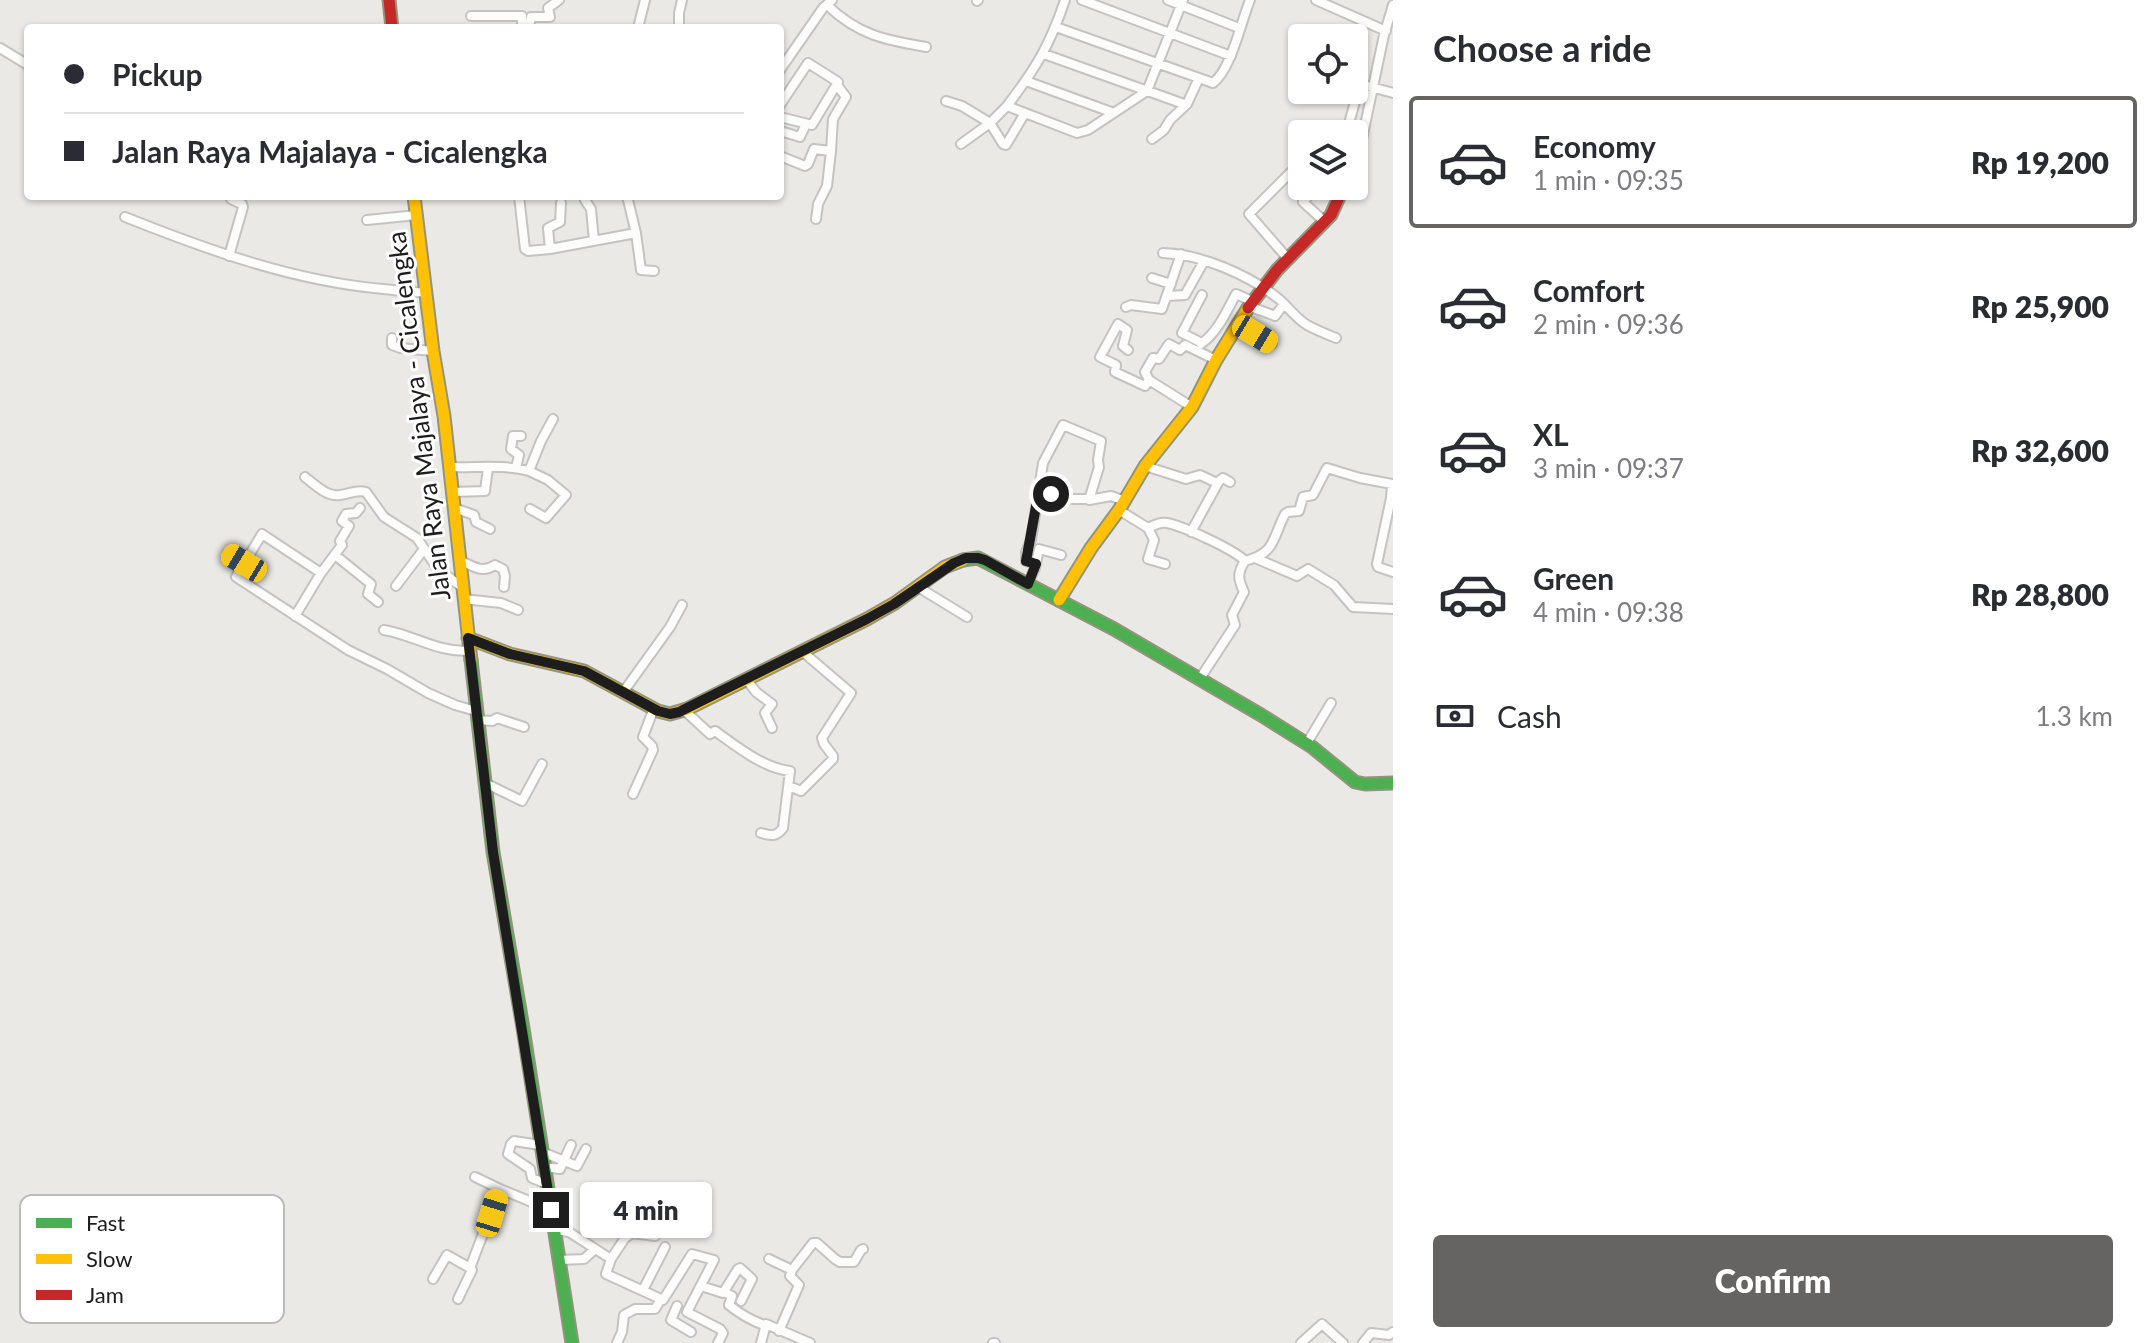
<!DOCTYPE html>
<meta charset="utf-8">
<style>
:root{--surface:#fff;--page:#f2f2f3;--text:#2b2b33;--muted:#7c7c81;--line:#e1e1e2;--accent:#656463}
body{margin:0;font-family:Lato,sans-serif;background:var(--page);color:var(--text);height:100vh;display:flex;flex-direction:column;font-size:30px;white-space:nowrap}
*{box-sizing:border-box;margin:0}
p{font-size:26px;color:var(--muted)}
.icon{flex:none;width:44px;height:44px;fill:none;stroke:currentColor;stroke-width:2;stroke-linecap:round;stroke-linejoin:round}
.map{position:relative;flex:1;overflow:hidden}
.sheet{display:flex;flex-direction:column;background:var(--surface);width:760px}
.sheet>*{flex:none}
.top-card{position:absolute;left:24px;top:24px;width:760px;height:176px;border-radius:8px;box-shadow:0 2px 6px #0004;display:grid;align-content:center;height:176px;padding:0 40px;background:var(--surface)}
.controls{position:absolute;left:1288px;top:24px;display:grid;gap:16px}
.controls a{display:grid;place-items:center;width:80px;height:80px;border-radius:8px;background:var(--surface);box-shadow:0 2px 6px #0004;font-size:40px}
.end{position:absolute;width:36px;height:36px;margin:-18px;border:10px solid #1d1d1d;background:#fff;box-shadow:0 0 0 4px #fff}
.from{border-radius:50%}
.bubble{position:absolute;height:56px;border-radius:8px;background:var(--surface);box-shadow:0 2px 6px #0004;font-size:26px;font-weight:800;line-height:56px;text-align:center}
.car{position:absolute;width:24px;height:48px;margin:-24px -12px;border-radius:10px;box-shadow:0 0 6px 2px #0007;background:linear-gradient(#f5c518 24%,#345 0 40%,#f5c518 0 76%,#345 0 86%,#f5c518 0)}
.top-card b{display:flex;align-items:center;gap:28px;height:76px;font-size:30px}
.top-card b+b{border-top:2px solid var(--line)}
.top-card i{width:20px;height:20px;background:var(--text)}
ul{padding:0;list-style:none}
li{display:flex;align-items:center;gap:24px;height:132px;margin:0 16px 12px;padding:0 24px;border:4px solid transparent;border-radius:8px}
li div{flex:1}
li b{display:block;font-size:30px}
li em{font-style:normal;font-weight:800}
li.current{border-color:var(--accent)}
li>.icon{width:72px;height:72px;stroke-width:1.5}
h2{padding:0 40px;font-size:36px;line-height:96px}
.pay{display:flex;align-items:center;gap:20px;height:88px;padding:0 40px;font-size:30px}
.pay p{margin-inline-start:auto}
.button{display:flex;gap:16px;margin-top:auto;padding:16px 40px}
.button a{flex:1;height:92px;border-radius:8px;background:var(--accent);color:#fff;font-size:32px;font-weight:800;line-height:92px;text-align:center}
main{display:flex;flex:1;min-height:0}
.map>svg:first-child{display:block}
</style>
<main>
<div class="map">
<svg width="1393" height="1343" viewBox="0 0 1393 1343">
<rect width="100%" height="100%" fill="#ebe9e5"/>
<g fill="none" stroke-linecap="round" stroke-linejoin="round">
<defs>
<path id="street" d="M1065 0C1050 45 1036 68 1007 106L1077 133 1088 130 1147 91 1183 0
M1082 0 1231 56
M1168 0 1239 28
M1316 0 1386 31
M977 1 978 0
M827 5C858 35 885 40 926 47
M471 16H522V25H529
M529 27 531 17H550L548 8 559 0
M1056 27 1213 83C1231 70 1241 22 1250 0
M638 28 645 0
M679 28V13L682 0
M0 48 28 65
M1044 54 1184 104
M780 70 823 8 832 0
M1354 80 1360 84 1393 93
M1026 81 1114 113
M946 101 962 106 990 123 1007 106
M780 105 808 63 838 82 812 125 780 117
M780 131 800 137 806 124
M1346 134 1360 84
M1152 139 1164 130 1170 120 1187 104 1199 78
M961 144 990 123 1003 144 1006 145 1025 113
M831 151 833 119 846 97 837 85
M780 156 805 166 808 164 814 149 831 151 827 186 818 204 816 219
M1354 163 1361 144 1384 35 1393 5
M1317 186 1303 202 1325 222
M519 196 525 249 528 251 550 249 548 228 560 222 561 203
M627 196 636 233
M585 200 591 209 594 241
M125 217C208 250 293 281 383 289 397 290 410 293 425 292
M367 220 417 215
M550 249 636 233 641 270 654 271
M1163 253C1201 254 1249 275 1279 299 1288 307 1296 318 1307 325 1316 330 1326 334 1336 338
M229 256 243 207 242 204 231 199 230 196
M1288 259 1249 214 1301 162
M1152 278 1171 284
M1167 296 1185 295 1204 261
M1249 306C1258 310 1266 312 1275 316L1284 304
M1126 307 1131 305 1162 309 1181 254
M1238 325 1272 344
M392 338V345L400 348 433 351
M1202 343C1218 332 1227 310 1236 294L1252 301
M1201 344 1202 343 1182 333 1202 295
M1128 350 1123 346 1127 330 1118 324 1100 357 1116 365 1115 372 1145 386 1149 380 1192 407
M1149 380 1145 372 1153 358 1159 359 1169 344 1180 350 1185 345 1216 360
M1145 466 1186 479 1200 475 1217 483
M449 467C476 468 503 464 529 471L541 441 553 419
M516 468 519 455 511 449 513 436H521
M529 471 548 480 566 495 546 518 530 509
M305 477C315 485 327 497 340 495 350 494 356 489 366 492L384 517 417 538 437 568 463 588
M1039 490 1073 499H1088
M452 492 485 491 488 468
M454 508 474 515 476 522 490 529
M1119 510 1148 528C1154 525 1160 522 1167 523 1183 526 1235 550 1245 561 1237 573 1238 579 1244 592L1232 615 1235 625 1199 680
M1148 528 1154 540 1148 559 1165 564
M1191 532 1219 481 1223 478 1230 482
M228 554 244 563
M335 555 371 584 368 594 378 602
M1255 558 1297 576 1308 569 1334 585 1353 607 1393 609
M459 560C473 566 482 574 495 565L503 569 505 576 504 587
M1245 561C1276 553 1272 539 1285 514L1288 512 1299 511 1303 497 1313 495 1327 468 1360 478 1392 484 1391 498 1377 564 1378 567 1393 572
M1036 564 1026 561V552L1031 540 1043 463 1063 425 1101 441 1098 460 1099 467 1089 500 1111 496 1125 501
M321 573 262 534 236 577 348 650 387 669 428 693 455 705 476 711
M1028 584 1035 568 1039 549 1061 555
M396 586 424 549
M918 587 967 617
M463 599 501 603 518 610
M295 616 321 573 342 545 340 541 349 526 342 521 346 514 356 513 360 508
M384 630C414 635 436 652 469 651
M747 680 756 692 772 704 765 713 772 728
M624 691 670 627 682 605
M684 710 710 734 715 731C736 746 763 768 790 771L783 828C776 837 772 836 761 833
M477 720 492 721 497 718 524 727
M1307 743 1331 703
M485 783 522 801 542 764
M789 786 801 791 833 759V756L824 744 822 738 851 693 803 652
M633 794 653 750 652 746 643 737 654 708
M540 1145 514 1141 511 1144 508 1154 530 1169 532 1178 547 1184
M542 1152 577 1166 586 1149
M543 1167 560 1169 571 1145
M475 1177 500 1189
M555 1230 569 1232 611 1259 625 1238 632 1233 655 1236
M611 1259 606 1274 663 1300 692 1254 714 1260 687 1312 720 1329 723 1333 718 1343
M769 1259 792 1270
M559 1260 584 1259 595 1249
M433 1279 447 1255 470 1268 500 1189 551 1210
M701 1286 723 1293 738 1269 740 1268 752 1279 741 1301
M643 1290 665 1247
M724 1292 732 1296 729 1305C740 1314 750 1320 764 1325
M458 1299 472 1270 470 1268
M677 1306 671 1320 691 1332
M779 1331 799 1285 790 1276 792 1270 813 1243H817L835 1259 840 1262H854L861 1250 863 1249
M617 1343 622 1332 624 1315 635 1309H655L661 1299
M761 1343 766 1324 810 1343
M993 1343H995
M1301 1343 1322 1324 1343 1343
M1363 1343 1371 1333 1389 1335 1393 1332"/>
<path id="fast" d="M963 560 978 558 1114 629 1261 715 1312 747 1355 782 1365 784 1393 783
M471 660 493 852 523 1028 572 1343"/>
<path id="slow" d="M414 196 433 351 444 416 471 660
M1059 600 1091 548 1119 510 1145 466 1192 407 1216 360 1248 308
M468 638 510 654 584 671 658 711 670 714 687 709 867 619 895 603 945 567 963 560"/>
<path id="jam" d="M389 0 392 28
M1248 308 1277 270 1331 215 1344 186"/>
</defs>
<use href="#street" stroke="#c4c3c1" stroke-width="12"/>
<use href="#fast" stroke="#93947d" stroke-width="15"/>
<use href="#slow" stroke="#93947d" stroke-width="15"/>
<use href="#jam" stroke="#93947d" stroke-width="15"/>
<use href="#street" stroke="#fcfcfb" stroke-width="8"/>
<use href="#fast" stroke="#4caf50" stroke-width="11"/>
<use href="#slow" stroke="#ffc107" stroke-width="11"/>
<use href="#jam" stroke="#c62828" stroke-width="11"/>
</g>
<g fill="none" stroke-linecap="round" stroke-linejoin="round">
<path stroke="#1d1d1d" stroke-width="10" d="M551 1210 493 852 468 638 510 654 584 671 658 711 670 714 679 712 867 619 894 604 954 563 966 558H978L985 560 1028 584 1036 564 1026 561 1039 490 1051 494"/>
</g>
<g text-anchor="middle" stroke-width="6" stroke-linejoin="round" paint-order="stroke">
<g font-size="26" fill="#1d1d1d" stroke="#fff">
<text transform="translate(419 416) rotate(-97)" y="9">Jalan Raya Majalaya - Cicalengka</text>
</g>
</g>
<rect x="20" y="1195" width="264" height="128" rx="12" fill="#fff" stroke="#bbb" stroke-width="2"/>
<rect x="36" y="1218" width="36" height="10" fill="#4caf50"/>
<rect x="36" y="1254" width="36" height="10" fill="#ffc107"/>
<rect x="36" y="1290" width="36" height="10" fill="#c62828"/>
<g font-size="22" fill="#1d1d1d">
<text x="86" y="1231">Fast</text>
<text x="86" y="1267">Slow</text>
<text x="86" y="1303">Jam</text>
</g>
</svg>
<div class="controls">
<a><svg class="icon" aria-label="locate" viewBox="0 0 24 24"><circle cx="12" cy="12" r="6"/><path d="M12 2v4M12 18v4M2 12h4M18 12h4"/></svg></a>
<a><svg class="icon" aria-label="layers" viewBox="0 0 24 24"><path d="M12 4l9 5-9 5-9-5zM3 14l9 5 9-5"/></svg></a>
</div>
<i class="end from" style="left:1051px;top:494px"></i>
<i class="end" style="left:551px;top:1210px"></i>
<div class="bubble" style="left:580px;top:1182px;width:132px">4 min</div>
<i class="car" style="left:1255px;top:334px;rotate:121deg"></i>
<i class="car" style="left:244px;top:563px;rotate:301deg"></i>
<i class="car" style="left:492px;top:1213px;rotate:17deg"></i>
<div class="top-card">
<b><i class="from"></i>Pickup</b>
<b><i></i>Jalan Raya Majalaya - Cicalengka</b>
</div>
</div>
<section class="sheet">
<h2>Choose a ride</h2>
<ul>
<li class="current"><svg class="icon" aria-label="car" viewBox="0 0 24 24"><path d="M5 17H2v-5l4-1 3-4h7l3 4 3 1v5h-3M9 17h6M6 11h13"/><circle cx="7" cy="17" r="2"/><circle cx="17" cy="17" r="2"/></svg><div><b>Economy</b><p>1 min · 09:35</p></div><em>Rp 19,200</em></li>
<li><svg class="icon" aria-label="car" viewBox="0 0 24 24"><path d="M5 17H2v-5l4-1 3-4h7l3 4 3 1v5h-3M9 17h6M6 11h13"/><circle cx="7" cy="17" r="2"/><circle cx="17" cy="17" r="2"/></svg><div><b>Comfort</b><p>2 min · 09:36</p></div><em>Rp 25,900</em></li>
<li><svg class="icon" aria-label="car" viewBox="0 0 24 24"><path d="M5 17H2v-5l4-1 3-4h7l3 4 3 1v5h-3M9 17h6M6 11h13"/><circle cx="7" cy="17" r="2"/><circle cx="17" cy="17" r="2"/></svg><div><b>XL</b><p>3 min · 09:37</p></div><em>Rp 32,600</em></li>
<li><svg class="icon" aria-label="car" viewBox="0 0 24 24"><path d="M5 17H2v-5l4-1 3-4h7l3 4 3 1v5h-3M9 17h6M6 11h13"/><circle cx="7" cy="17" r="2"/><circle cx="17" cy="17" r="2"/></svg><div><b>Green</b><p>4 min · 09:38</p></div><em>Rp 28,800</em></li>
</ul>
<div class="pay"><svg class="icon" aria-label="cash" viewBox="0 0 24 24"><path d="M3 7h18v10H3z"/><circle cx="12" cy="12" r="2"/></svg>Cash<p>1.3 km</p></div>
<div class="button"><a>Confirm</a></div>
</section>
</main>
